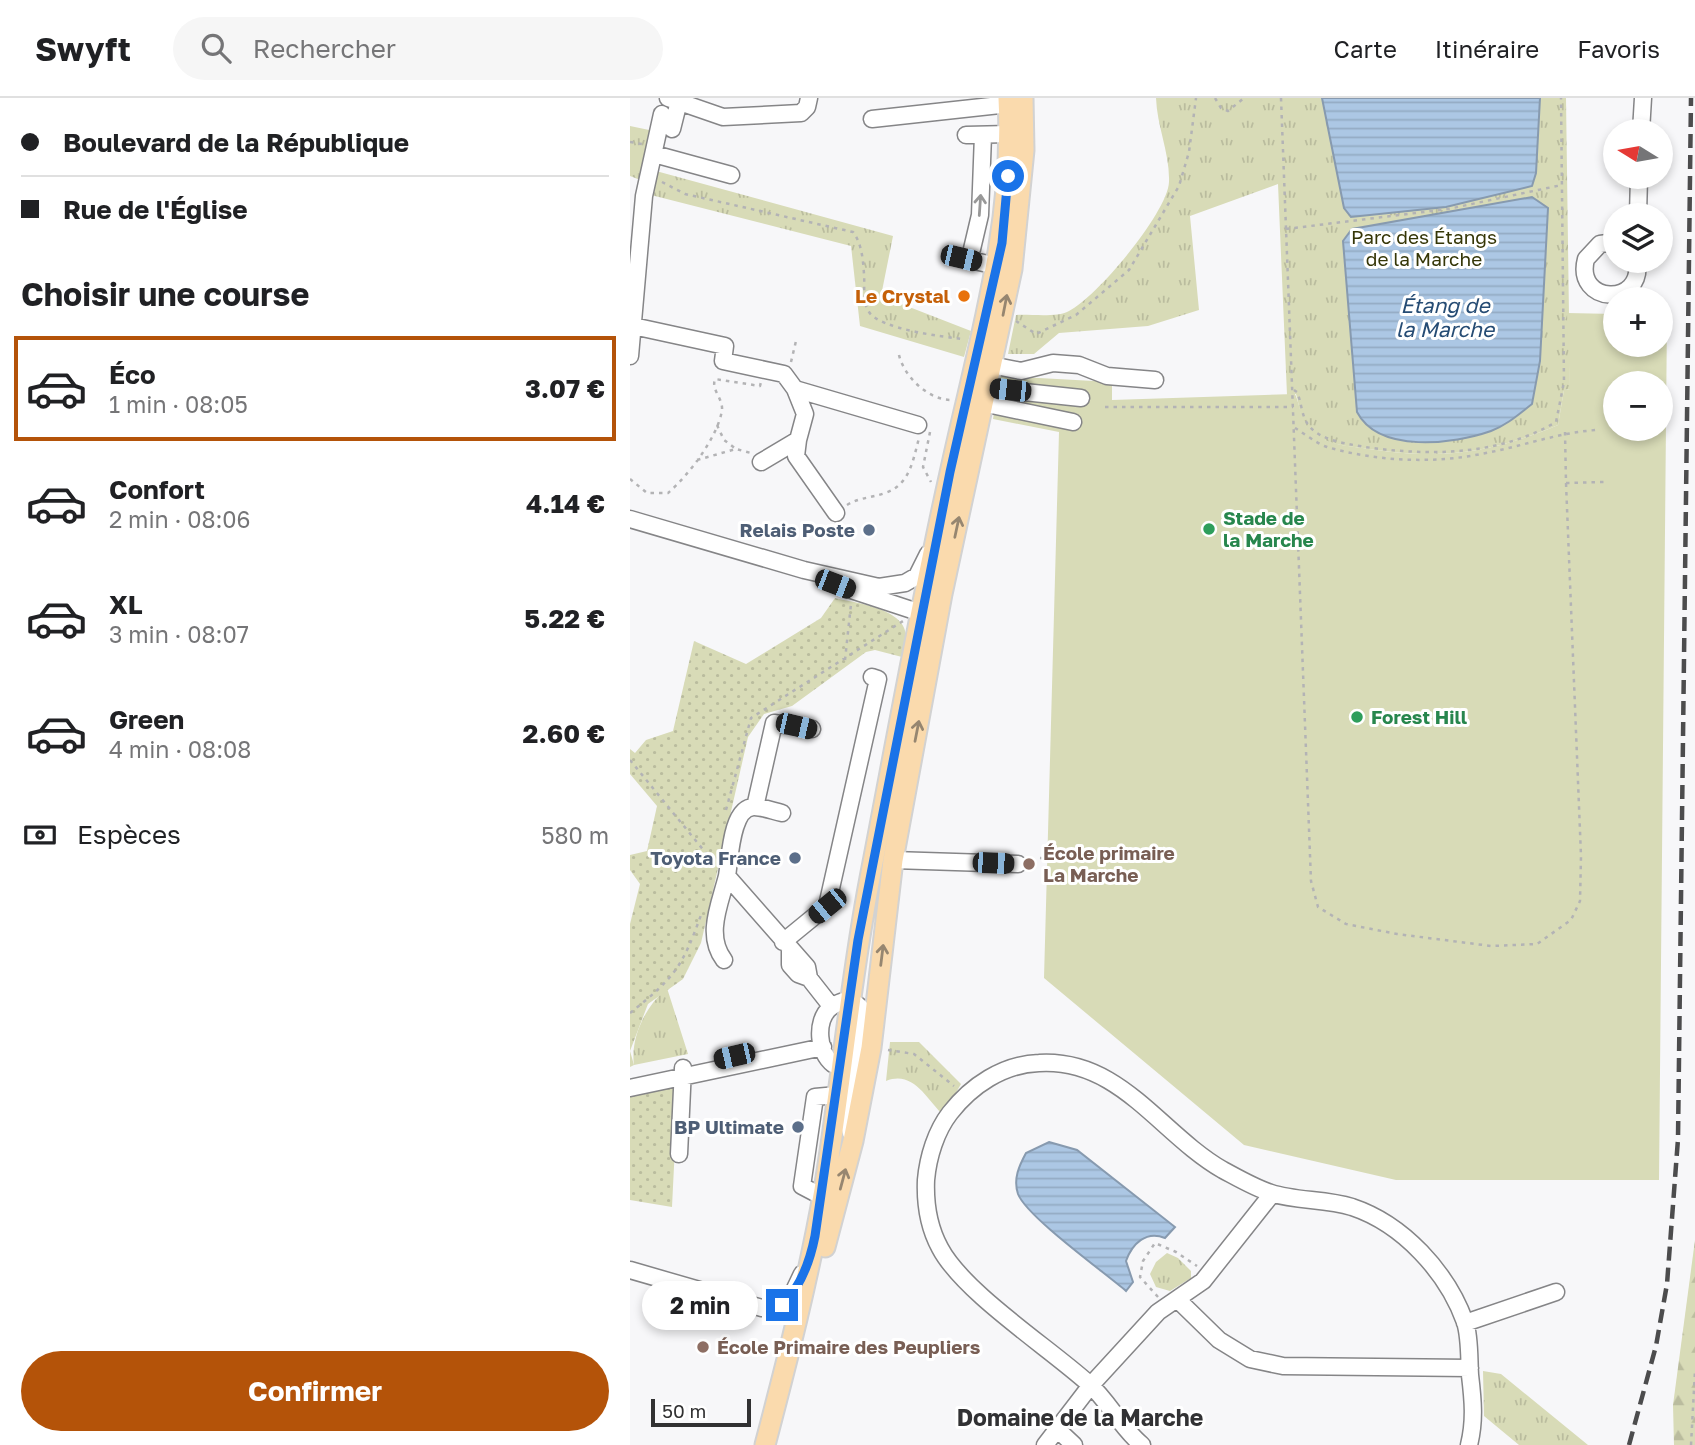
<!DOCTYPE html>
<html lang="fr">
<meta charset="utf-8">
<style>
:root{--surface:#fff;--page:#f6f6f6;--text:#202124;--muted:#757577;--line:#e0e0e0;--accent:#b45309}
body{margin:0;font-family:"Golos Text",sans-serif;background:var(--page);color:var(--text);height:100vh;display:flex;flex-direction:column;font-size:26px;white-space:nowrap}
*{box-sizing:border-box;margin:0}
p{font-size:23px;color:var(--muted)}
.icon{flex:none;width:38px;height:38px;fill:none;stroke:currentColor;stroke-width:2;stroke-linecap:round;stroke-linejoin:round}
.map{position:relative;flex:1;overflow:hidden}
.panel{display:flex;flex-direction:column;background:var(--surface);width:630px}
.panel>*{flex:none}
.hud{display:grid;align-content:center;height:154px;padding:0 21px;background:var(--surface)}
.needle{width:46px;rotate:281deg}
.controls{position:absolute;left:973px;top:21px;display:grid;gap:14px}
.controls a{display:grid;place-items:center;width:70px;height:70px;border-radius:50%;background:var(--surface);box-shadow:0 4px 10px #0003;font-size:35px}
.scale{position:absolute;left:21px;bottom:18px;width:100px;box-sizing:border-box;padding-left:7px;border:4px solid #313132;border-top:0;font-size:19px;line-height:24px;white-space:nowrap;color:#313132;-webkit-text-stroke:5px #fff;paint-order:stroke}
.end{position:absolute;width:32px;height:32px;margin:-16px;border:9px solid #1a73e8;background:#fff;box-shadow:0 0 0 4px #fff}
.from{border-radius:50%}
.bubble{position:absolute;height:49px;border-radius:24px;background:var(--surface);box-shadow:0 4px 10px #0003;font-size:23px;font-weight:700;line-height:49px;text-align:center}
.car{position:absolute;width:21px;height:42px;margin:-21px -10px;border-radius:9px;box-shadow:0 0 5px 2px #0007;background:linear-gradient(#222 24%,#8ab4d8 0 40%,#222 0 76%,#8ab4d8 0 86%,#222 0)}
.hud b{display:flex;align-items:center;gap:24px;height:66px;font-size:26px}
.hud b+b{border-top:2px solid var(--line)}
.hud i{width:18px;height:18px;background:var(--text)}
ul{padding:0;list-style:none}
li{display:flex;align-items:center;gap:21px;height:105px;margin:0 14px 10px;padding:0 7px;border:4px solid transparent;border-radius:0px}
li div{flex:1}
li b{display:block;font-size:26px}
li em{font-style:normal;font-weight:700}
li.active{border-color:var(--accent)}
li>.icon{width:63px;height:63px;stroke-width:1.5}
h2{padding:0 21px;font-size:32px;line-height:84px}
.pay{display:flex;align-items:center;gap:18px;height:77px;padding:0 21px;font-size:26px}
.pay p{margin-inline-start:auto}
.button{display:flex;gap:14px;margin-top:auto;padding:14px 21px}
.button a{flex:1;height:80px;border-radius:42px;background:var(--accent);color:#fff;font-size:28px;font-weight:700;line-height:80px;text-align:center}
header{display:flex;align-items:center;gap:42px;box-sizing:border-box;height:98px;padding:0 35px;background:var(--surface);border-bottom:2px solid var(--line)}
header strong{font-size:33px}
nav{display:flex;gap:38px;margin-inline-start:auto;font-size:24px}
.search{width:490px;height:63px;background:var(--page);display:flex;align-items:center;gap:18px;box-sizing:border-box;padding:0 24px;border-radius:38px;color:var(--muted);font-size:26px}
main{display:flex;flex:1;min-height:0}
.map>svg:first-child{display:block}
</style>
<header>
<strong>Swyft</strong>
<div class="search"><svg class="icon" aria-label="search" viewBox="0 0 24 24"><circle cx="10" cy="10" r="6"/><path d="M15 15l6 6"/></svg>Rechercher</div>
<nav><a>Carte</a><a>Itinéraire</a><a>Favoris</a></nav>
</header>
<main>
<section class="panel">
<div class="hud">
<b><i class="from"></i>Boulevard de la République</b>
<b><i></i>Rue de l'Église</b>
</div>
<h2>Choisir une course</h2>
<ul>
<li class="active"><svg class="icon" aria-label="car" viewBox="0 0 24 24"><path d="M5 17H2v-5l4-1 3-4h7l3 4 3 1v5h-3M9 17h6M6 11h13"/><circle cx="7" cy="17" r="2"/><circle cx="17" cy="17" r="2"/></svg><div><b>Éco</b><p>1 min · 08:05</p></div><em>3.07 €</em></li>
<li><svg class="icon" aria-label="car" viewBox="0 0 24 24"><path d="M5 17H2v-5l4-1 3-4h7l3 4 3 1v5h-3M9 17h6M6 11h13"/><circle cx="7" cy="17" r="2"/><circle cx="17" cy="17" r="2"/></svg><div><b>Confort</b><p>2 min · 08:06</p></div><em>4.14 €</em></li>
<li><svg class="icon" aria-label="car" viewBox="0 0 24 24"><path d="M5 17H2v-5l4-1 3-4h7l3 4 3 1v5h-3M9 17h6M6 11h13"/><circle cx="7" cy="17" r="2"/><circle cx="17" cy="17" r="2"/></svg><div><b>XL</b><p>3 min · 08:07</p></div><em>5.22 €</em></li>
<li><svg class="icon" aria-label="car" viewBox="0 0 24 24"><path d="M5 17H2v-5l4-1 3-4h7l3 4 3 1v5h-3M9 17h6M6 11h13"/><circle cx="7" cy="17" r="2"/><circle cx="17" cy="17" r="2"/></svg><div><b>Green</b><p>4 min · 08:08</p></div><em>2.60 €</em></li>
</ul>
<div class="pay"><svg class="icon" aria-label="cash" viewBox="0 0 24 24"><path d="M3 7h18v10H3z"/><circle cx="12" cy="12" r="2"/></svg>Espèces<p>580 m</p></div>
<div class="button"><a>Confirmer</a></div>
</section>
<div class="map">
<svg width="1065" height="1347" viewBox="0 0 1065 1347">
<defs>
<pattern id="grass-dots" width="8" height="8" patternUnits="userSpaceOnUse" patternTransform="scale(1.75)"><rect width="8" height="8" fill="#d8dbb7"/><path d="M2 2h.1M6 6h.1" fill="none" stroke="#babc9e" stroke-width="1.8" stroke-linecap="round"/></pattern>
<pattern id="forest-firs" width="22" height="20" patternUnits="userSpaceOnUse" patternTransform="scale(1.75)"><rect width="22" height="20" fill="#d8dbb7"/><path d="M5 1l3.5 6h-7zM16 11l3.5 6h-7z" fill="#babc9e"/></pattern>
<pattern id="park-tufts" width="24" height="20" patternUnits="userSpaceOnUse" patternTransform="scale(1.75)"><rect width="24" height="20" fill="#d8dbb7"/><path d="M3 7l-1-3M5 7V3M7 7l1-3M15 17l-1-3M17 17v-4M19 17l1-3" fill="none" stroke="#babc9e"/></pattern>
<pattern id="water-rules" width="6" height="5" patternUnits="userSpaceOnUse" patternTransform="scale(1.75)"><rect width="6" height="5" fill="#acc7e4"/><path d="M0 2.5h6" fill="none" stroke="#94abc4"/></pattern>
</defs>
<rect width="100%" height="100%" fill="#f7f7f9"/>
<path fill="url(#grass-dots)" d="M205 500C225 505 274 510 276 537 277 543 273 553 272 559L245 552 236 554 162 608 134 616 118 639 71 845 53 881 18 906 0 953 4 967 0 969V826L10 786 0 772V757L17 753 27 708 0 676V651L5 655 16 642 43 633 64 543 116 566 191 520Z
M48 987 42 1109 0 1102V997Z"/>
<path fill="url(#forest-firs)" d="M1065 1142V1347H1044L1043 1307Z"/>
<path fill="url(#park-tufts)" d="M526 0H936L940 291 934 292 928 327C857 357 808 362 733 350 715 348 691 346 678 331 669 321 670 308 666 296L657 297 648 86 560 118 569 212 518 228 429 235 404 256H378L386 217C401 216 426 220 439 213 466 200 538 114 539 84 540 55 527 29 526 0Z
M0 28 24 33 26 73 263 138 251 198 341 233 334 259 230 228 221 148 21 97 23 87 0 78Z
M37 890 58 956 4 967C0 939 16 908 37 890Z
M260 944H289L331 986 313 1017C296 1000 283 972 256 983Z
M537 1155 548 1160 561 1173V1180L540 1193 526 1189 520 1176 526 1164Z
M853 1273 871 1276 958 1347H889L854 1318Z"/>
<path fill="#d8dbb7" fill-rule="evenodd" d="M937 215 985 216V247H1031V216L1037 217 1029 1082H766L614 1047 414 880 429 334 363 321 370 278 482 284V302L665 296C671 309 670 324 682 334 695 346 716 348 733 350 808 362 857 357 928 327L934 292 940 291ZM985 285H1031V331H985Z"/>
<path fill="url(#water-rules)" stroke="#879aaf" stroke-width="2" d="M692 0H910L906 75 902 88 816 109 721 119 714 110Z
M902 99 918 110 910 263 902 306C889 316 877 327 861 333 824 346 749 356 727 314L713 143 722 131Z
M419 1044 447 1052 545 1129 535 1140C516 1132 502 1146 496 1163L503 1184 496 1193C474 1174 397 1119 388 1096 383 1081 389 1068 396 1055Z"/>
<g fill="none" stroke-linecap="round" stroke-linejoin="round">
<defs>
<path id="minor" d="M38 0 93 19 171 15 177 9 179 0
M242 21 379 6
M42 31 49 3
M1011 33 1013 0
M336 37 379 36
M24 56 101 77
M1008 117 1009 79
M985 144 970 146 956 161C944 206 1014 210 1007 163
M342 151 350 117 353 37
M331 160 367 168
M3 228 95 248 93 263 154 276 165 291 288 327
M0 258 14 98 32 16
M361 267 391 273 423 265 449 267 477 278 525 282
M356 290 451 300
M352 305 443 324
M168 342 166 358 206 415
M131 364 168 342 175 316 165 291
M0 421 174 472 249 489 275 485 287 478 298 456
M218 491 300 518
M125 709 144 625 182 631
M152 715C143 713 133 709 124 709 101 709 100 761 97 778L177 869 179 880 201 908
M263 762 388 766
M153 844 197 808 248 581 242 579
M160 853V867L168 876 179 880
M94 862C75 837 90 806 97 778
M0 990 193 949
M221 1035C209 997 236 947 230 909L220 901C214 903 205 905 200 910 185 923 188 955 203 966 213 972 226 973 236 975
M49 1056 53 970
M193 1099 172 1088 185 999 207 997
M0 1172 132 1210 149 1209 162 1197 172 1176
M548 1202 589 1242 620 1261 653 1268 840 1270
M835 1225 926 1194
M428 1332 444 1347
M415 1347 461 1287 528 1214 573 1183 642 1096
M512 1347C490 1329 479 1303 458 1285 418 1249 333 1194 310 1150 298 1128 295 1106 296 1082 298 1059 306 1033 320 1015 341 988 373 966 409 965 490 960 530 1036 593 1072 608 1080 625 1090 641 1095 665 1103 696 1101 722 1109 773 1126 817 1174 835 1224 840 1239 839 1261 840 1277 843 1302 845 1323 839 1347"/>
<path id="major" d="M195 1149 223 1043 241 950 263 762 312 496 382 171 394 52 393 0
M135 1347C157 1263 179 1178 194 1092 211 989 220 884 240 780 266 645 290 509 320 375 347 250 385 129 378 0"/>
</defs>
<use href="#minor" stroke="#858587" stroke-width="19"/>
<use href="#major" stroke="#d2d2d2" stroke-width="23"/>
<path stroke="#b3b3b5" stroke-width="2.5" stroke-dasharray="3.5 5" stroke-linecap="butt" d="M585 0 591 10 598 13 614 0
M651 0 681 783 688 809 716 826 767 836 861 848 907 846 941 822 950 803 951 758 936 385
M0 44 12 46
M32 84 55 96 223 134C232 146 233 162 234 176 235 188 232 204 239 214 250 231 313 239 333 241
M656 131 818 111 932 87
M386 223 406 236 446 217 499 172 549 88 559 54 566 0
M269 257C274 278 297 301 320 302
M161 264 166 243
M664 292 667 294C672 305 671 319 680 329 692 343 719 346 735 349 799 358 868 358 926 324L934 284 931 0
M475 309H663
M87 327 94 342 106 351
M665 330C675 336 686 345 697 349 745 363 802 366 851 356 890 349 926 335 966 332
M300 334 293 369 301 384
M935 334 936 385 974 384
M67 362 106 351 121 355
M0 381 17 395H38C58 378 88 339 92 312 93 300 81 292 85 281L130 288 131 284
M217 407C230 399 242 400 255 395 280 387 283 362 289 340
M215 562 221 506
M0 662 84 765
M96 712 121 620 273 523
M410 760 423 761
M0 915C44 880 52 870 71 817
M258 952 284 956 324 988
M528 1199 510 1179 513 1163 525 1145 546 1154 567 1168
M1061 1347 1065 1273"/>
<use href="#minor" stroke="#fff" stroke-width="16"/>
<use href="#major" stroke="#fadaad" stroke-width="19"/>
<path stroke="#4c4c4d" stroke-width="4.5" stroke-dasharray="14 7" stroke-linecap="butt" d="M999 1347 1026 1248 1037 1186 1048 1041 1061 0"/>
</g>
<defs><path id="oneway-shaft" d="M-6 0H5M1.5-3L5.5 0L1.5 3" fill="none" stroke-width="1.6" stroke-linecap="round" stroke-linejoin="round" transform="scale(1.75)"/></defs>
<use stroke="#989898" href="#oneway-shaft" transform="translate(350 107) rotate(-86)"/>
<g stroke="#968670">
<use href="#oneway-shaft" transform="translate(375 207) rotate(-79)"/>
<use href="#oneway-shaft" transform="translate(327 429) rotate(-78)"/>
<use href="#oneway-shaft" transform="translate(287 633) rotate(-79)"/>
<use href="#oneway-shaft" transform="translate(252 857) rotate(-83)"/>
<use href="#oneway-shaft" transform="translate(213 1081) rotate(-75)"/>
</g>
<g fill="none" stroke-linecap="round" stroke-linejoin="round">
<path stroke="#1a73e8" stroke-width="9" d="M152 1207C170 1190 180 1163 185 1138L228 842 320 374 372 145 378 78"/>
</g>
<circle fill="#e8710a" stroke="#fff" stroke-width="2.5" cx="334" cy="198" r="7"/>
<g fill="#2e9e5b" stroke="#fff" stroke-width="2.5">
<circle cx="579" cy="431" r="7"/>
<circle cx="727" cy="619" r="7"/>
</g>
<g fill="#5c6f8a" stroke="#fff" stroke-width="2.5">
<circle cx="239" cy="432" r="7"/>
<circle cx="165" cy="760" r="7"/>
<circle cx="168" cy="1029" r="7"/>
</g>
<g fill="#8d6e63" stroke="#fff" stroke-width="2.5">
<circle cx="399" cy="766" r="7"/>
<circle cx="73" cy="1249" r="7"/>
</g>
<g text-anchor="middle" stroke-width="6" stroke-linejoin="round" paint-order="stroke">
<g font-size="19" fill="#353607" stroke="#fff">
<text x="794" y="146">Parc des Étangs<tspan x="794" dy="22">de la Marche</tspan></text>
</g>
<g font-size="19" font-weight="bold" fill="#c56008" stroke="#fff" text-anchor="end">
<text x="320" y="205">Le Crystal</text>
</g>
<g font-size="19" font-weight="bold" fill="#27864d" stroke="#fff" text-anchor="start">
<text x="593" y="427">Stade de<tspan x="593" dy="22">la Marche</tspan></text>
<text x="741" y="626">Forest Hill</text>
</g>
<g font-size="19" font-weight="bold" fill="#4e5e75" stroke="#fff" text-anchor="end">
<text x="225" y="439">Relais Poste</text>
<text x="151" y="767">Toyota France</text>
<text x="154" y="1036">BP Ultimate</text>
</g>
<g font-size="19" font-weight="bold" fill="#785e54" stroke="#fff" text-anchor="start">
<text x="413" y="762">École primaire<tspan x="413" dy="22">La Marche</tspan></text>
<text x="87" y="1256">École Primaire des Peupliers</text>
</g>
<g font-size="21" font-style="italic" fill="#264c74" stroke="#fff">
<text x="815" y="215">Étang de<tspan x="815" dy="24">la Marche</tspan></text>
</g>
<g font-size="23" font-weight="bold" fill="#323234" stroke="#fff">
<text x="450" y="1328">Domaine de la Marche</text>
</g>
</g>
</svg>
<div class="controls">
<a><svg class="needle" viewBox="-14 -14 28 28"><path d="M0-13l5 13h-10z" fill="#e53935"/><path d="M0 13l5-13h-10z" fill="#757577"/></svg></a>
<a><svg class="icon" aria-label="layers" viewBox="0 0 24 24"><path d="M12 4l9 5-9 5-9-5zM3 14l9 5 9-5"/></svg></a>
<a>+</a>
<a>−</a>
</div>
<div class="scale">50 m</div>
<i class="end from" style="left:378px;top:78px"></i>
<i class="end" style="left:152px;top:1207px"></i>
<div class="bubble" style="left:12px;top:1183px;width:116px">2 min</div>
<i class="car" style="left:331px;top:160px;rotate:103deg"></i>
<i class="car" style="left:380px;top:292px;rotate:276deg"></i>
<i class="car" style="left:205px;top:486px;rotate:111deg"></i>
<i class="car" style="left:166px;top:628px;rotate:103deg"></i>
<i class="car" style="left:363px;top:765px;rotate:92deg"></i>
<i class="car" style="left:197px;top:808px;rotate:231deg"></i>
<i class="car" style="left:104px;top:958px;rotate:257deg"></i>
</div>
</main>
